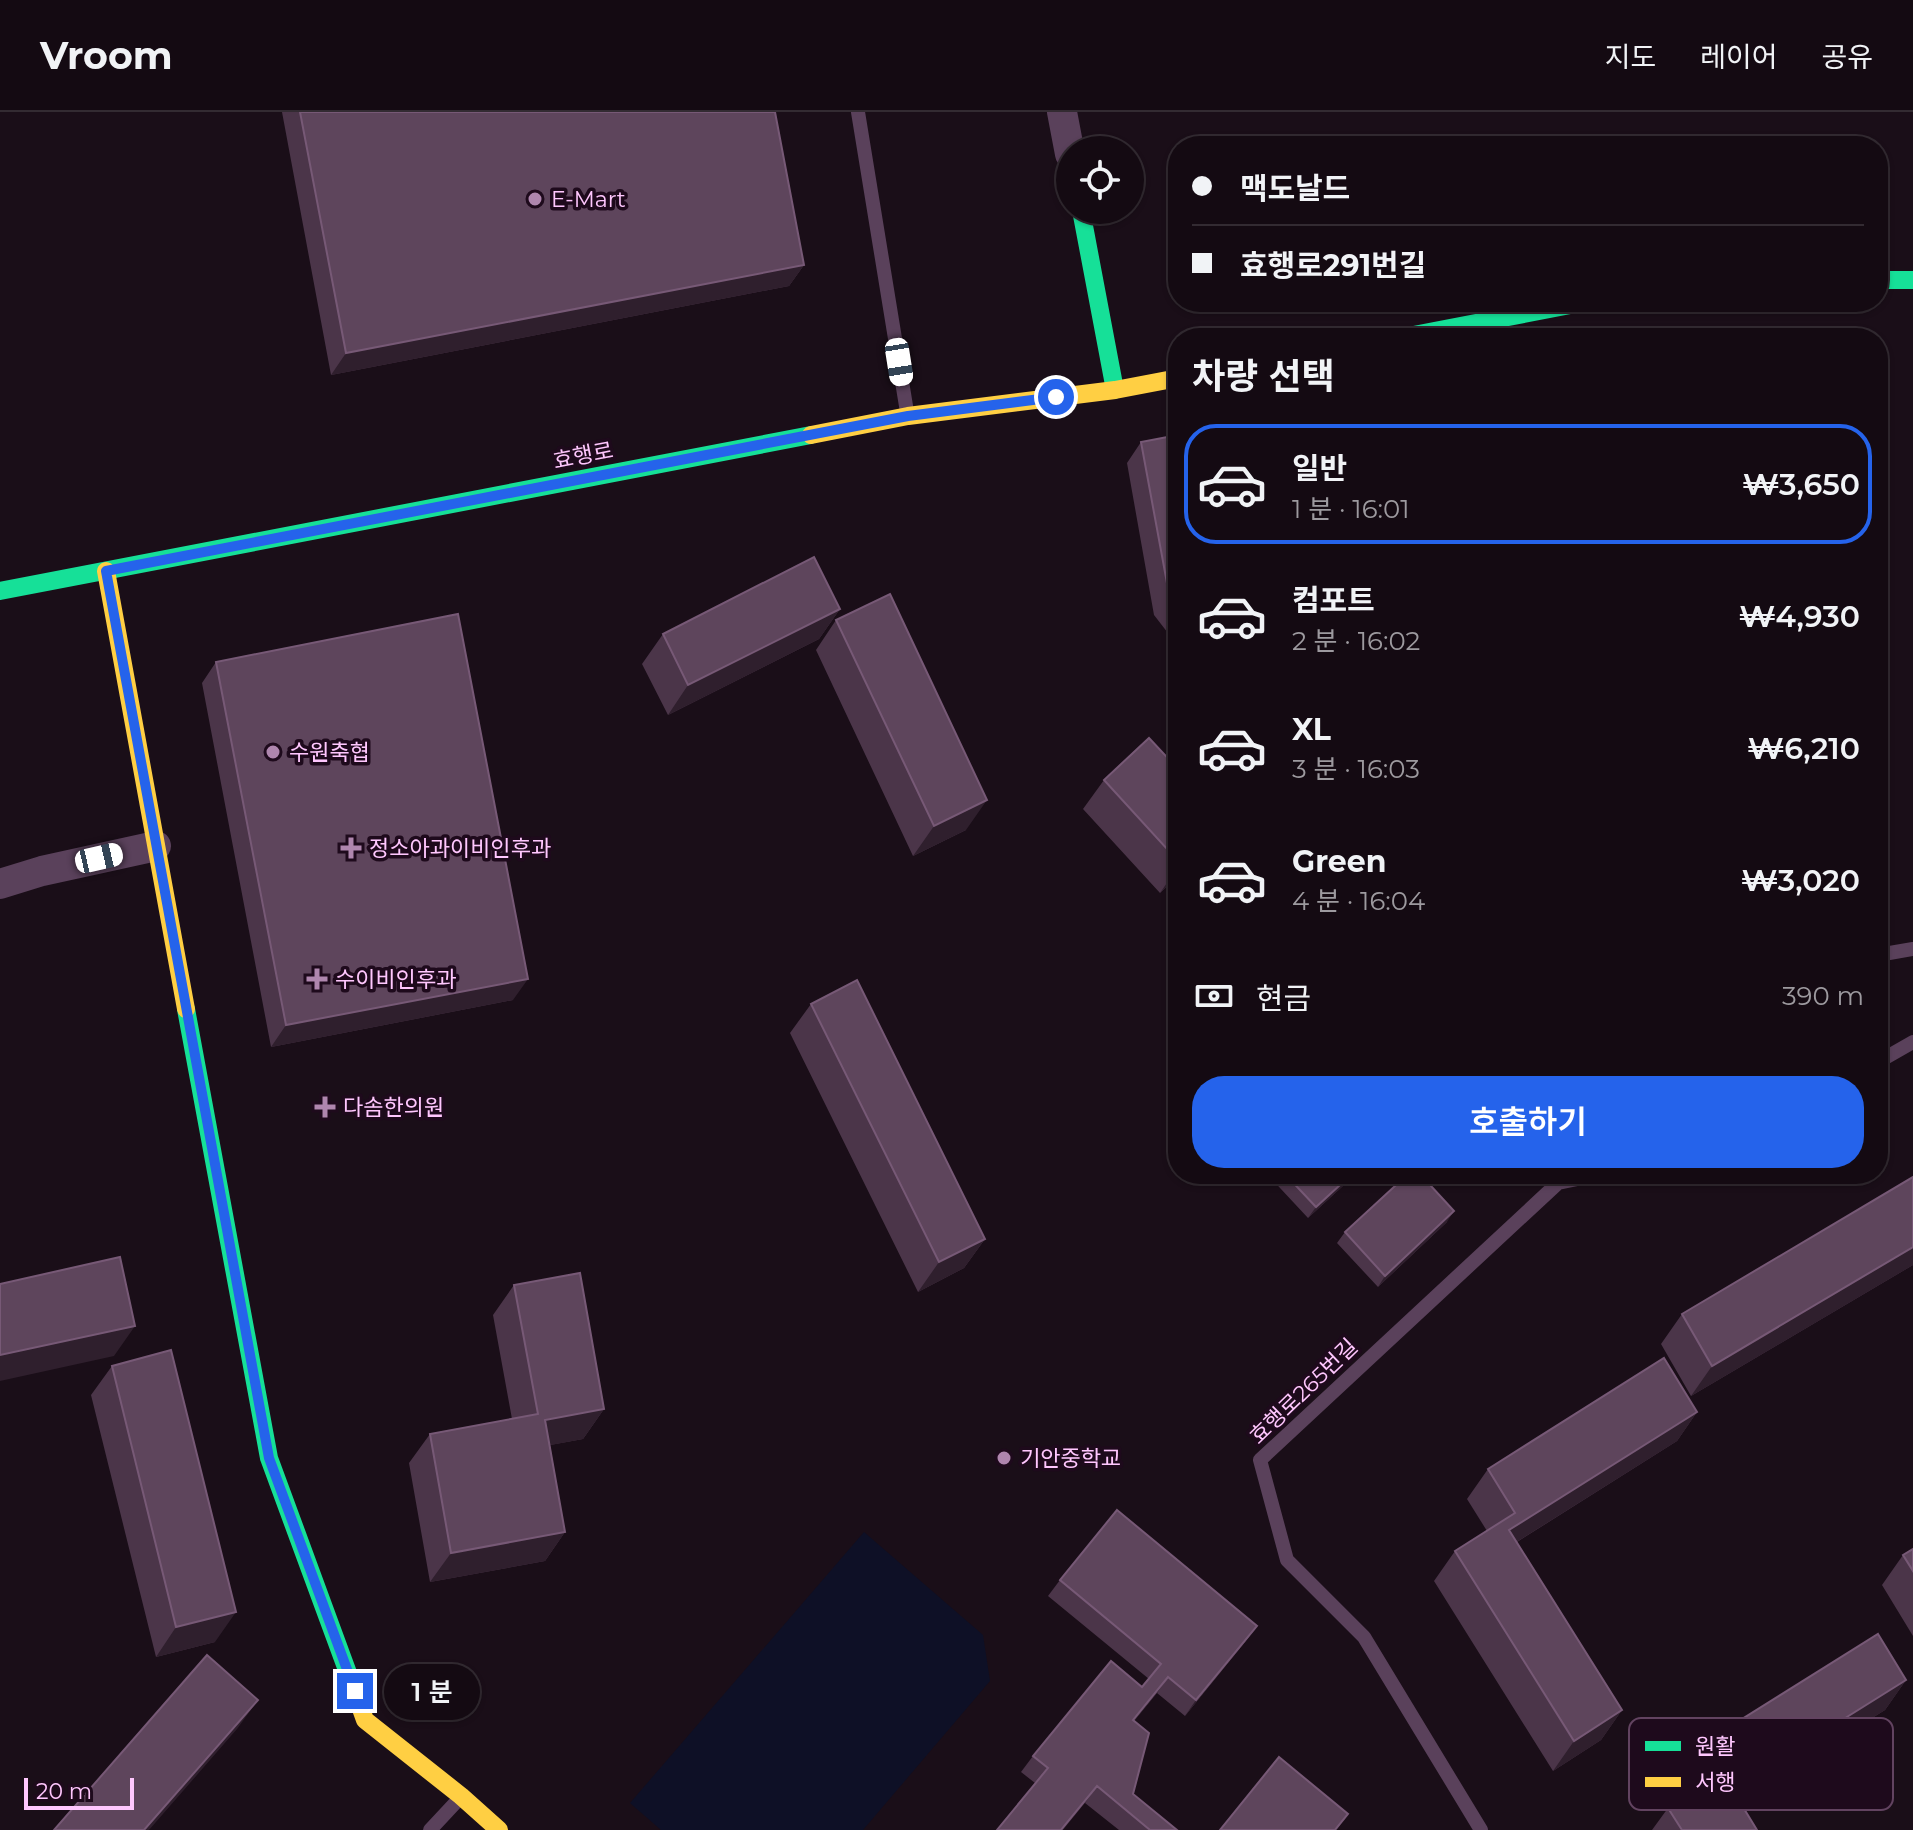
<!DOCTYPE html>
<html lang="ko">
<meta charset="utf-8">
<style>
:root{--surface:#140a12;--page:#1d131b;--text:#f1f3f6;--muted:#9d9a9f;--line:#332b32;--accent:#2563eb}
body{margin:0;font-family:Montserrat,"Noto Sans KR",sans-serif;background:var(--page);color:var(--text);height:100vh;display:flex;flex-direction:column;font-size:30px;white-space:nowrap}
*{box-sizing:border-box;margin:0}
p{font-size:26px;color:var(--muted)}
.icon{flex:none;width:44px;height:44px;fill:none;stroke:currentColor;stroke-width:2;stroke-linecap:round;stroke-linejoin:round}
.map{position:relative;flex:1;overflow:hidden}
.drawer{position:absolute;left:1168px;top:216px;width:720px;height:856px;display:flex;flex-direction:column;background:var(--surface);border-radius:32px;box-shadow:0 2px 6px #0004,0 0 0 2px var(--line)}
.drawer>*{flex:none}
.top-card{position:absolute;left:1168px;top:24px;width:720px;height:176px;border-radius:32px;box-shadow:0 2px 6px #0004,0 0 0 2px var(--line);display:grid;align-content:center;height:176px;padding:0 24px;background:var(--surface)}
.tools{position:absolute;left:1056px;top:24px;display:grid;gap:16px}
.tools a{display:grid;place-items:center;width:88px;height:88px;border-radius:50%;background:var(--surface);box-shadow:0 2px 6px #0004,0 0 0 2px var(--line);font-size:40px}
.scale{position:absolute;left:24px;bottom:20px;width:110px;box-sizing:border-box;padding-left:8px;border:4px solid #ffc7fe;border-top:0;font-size:22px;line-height:28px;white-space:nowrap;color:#ffc7fe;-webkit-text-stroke:6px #1e0a1c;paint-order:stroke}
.end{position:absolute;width:36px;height:36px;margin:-18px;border:10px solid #2563eb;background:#fff;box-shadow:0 0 0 4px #fff}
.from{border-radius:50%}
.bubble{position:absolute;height:56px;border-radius:28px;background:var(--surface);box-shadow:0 2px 6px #0004,0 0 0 2px var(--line);font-size:26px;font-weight:600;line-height:56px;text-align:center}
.car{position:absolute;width:24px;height:48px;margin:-24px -12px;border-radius:10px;box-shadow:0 0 6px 2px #0007;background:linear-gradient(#fff 24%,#345 0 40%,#fff 0 76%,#345 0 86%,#fff 0)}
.top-card b{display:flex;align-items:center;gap:28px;height:76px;font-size:30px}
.top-card b+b{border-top:2px solid var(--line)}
.top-card i{width:20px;height:20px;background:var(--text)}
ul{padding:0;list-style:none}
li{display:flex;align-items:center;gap:24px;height:120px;margin:0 16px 12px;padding:0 8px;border:4px solid transparent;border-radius:32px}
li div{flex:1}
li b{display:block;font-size:30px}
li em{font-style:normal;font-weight:600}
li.selected{border-color:var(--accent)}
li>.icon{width:72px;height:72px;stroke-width:1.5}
h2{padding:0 24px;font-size:36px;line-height:96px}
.pay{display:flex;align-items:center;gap:20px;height:88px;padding:0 24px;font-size:30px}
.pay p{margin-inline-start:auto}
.cta{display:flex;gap:16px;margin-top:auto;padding:16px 24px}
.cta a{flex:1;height:92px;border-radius:32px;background:var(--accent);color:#fff;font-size:32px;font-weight:600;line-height:92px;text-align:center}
header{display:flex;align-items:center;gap:48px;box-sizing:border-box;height:112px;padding:0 40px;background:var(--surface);border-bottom:2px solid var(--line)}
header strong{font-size:38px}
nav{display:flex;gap:44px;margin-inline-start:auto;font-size:28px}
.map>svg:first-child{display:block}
</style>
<header>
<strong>Vroom</strong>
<nav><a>지도</a><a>레이어</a><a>공유</a></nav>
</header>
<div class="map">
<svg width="1913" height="1718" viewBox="0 0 1913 1718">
<rect width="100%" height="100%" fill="#1a0e18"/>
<path fill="#0e1026" d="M864 1420 983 1523 990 1569 863 1718H661L630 1691Z"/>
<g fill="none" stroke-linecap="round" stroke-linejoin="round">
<path stroke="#5a415b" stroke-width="14" d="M858 0 907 300
M1878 843 1913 837
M1878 950 1913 930
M430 1718 458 1688
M1481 1718 1364 1525 1287 1448 1260 1348 1558 1071 1602 1062"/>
<path stroke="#5a415b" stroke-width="30" d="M1062 0 1070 42
M0 772 42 759 156 734"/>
<path stroke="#16e098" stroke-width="18" d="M1081 98 1115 278
M1878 168H1913
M1398 226 1586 190
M0 479 811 323
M186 897 269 1346 351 1569"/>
<path stroke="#ffcf43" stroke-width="18" d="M811 323 908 304 1115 278 1178 266
M106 459 186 897
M351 1569 365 1608 461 1684 499 1718"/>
</g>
<path fill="#4b3549" d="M282 0H775L804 153 789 174 331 263Z
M1178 323V534L1154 503 1127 351 1141 330Z
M840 497 819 527 668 603 642 552 663 522Z
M836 508 966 718 913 744 816 538Z
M216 550 513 888 271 935 202 571Z
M1178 657V764L1160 781 1083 697 1104 668Z
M811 892 985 1127 964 1156 918 1180 790 921Z
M1269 1062H1356L1308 1106 1268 1063Z
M1913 1065V1153L1691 1284 1661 1232 1682 1202Z
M1447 1110 1378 1175 1337 1131 1345 1120Z
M514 1173 604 1297 583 1327 550 1333 565 1420 545 1449 430 1470 409 1351 430 1322 512 1307 493 1203Z
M112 1254 215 1530 156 1545 91 1283Z
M1697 1300 1677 1329 1517 1430 1622 1598 1601 1628 1553 1659 1434 1469 1455 1439 1487 1419 1467 1387 1488 1357Z
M1913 1437V1524L1882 1473 1903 1443Z
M1060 1468 1257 1514 1245 1530 1185 1604 1157 1581 1134 1609 1133 1682 1150 1718H1119L1085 1691 1035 1671 1021 1660 1033 1644 1142 1575 1149 1567 1048 1484Z
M1906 1568 1885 1598 1739 1689 1757 1718H1652L1668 1696 1693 1680 1681 1662 1702 1632Z"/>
<path fill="#2f1f2d" d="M804 153 789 174 331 263 346 241Z
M840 497 819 527 668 603 688 573Z
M987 688 966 718 913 744 934 714Z
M1178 755V764L1160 781Z
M528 867 513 888 271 935 286 913Z
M1352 1062H1356L1308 1106 1316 1095Z
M1454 1099 1447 1110 1378 1175 1385 1164Z
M985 1127 964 1156 918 1180 939 1150Z
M1913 1135V1153L1691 1284 1712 1254Z
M135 1214 114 1244 0 1269V1243Z
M604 1297 583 1327 524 1338 545 1308Z
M1697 1300 1677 1329 1488 1448 1509 1418Z
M565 1420 545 1449 430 1470 451 1441Z
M236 1500 215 1530 156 1545 176 1515Z
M1257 1514 1245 1530 1185 1604 1196 1588Z
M1168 1565 1157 1581 1122 1624 1133 1608Z
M1906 1568 1885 1598 1711 1706 1732 1677Z
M258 1588 237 1617 149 1718H144Z
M1622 1598 1601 1628 1553 1659 1574 1629Z
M1097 1674 1085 1691 1063 1718H1061Z"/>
<path fill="#5e455c" stroke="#775976" stroke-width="2" d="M300 0H775L804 153 346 241Z
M1178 323V493L1169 482 1141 330Z
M814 445 840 497 688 573 663 522Z
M890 482 987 688 934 714 836 508Z
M458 502 528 867 286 913 216 550Z
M1149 626 1178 657V749L1104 668Z
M857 868 985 1127 939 1150 811 892Z
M1285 1062H1352L1316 1095Z
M1408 1062H1420L1454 1099 1385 1164 1345 1120Z
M1913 1065V1135L1712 1254 1682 1202Z
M120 1145 135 1214 0 1243V1172Z
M580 1161 604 1297 545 1308 565 1420 451 1441 430 1322 538 1302 514 1173Z
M171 1238 236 1500 176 1515 112 1254Z
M1664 1246 1697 1300 1509 1418 1622 1598 1574 1629 1455 1439 1515 1401 1488 1357Z
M1117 1398 1257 1514 1196 1588 1168 1565 1133 1608 1149 1621 1133 1682 1177 1718H1150L1097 1674 1061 1718H997L1048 1656 1033 1644 1111 1549 1142 1575 1161 1552 1060 1468Z
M1913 1437V1459L1903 1443Z
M1878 1522 1906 1568 1732 1677 1757 1718H1682L1668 1696 1721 1662 1702 1632Z
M207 1543 258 1588 144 1718H54Z
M1279 1645 1348 1702 1335 1718H1220Z"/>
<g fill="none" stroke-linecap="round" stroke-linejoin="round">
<path stroke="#2563eb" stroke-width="10" d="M355 1579 269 1346 106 459 908 304 1056 285"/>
</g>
<g fill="#af86ae" stroke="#1e0a1c" stroke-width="3">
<circle cx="535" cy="87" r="8"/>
<circle cx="273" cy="640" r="8"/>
<path d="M347 724h8v8h8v8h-8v8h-8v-8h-8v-8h8z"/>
<path d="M313 855h8v8h8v8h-8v8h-8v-8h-8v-8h8z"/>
<path d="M321 983h8v8h8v8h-8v8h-8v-8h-8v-8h8z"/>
<circle cx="1004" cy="1346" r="8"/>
</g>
<g text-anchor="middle" stroke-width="7" stroke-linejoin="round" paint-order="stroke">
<g font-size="22" fill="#ffc7fe" stroke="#1e0a1c" text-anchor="start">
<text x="551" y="95">E-Mart</text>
<text x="289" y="648">수원축협</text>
<text x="369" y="744">정소아과이비인후과</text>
<text x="335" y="875">수이비인후과</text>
<text x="343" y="1003">다솜한의원</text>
<text x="1020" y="1354">기안중학교</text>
</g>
<g font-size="22" fill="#ffc7fe" stroke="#1e0a1c">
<text transform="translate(583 343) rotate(-11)" y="8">효행로</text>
<text transform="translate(1303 1279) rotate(-44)" y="8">효행로265번길</text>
</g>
</g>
<rect x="1629" y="1606" width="264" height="92" rx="12" fill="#1e0a1c" stroke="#624360" stroke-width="2"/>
<rect x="1645" y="1629" width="36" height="10" fill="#16e098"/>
<rect x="1645" y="1665" width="36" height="10" fill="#ffcf43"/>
<g font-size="22" fill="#ffc7fe">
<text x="1695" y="1642">원활</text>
<text x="1695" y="1678">서행</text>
</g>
</svg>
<div class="tools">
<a><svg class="icon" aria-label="locate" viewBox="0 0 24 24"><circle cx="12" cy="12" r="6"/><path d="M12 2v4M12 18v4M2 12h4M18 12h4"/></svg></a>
</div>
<div class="scale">20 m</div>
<i class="end from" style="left:1056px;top:285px"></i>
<i class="end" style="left:355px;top:1579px"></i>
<div class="bubble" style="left:384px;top:1552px;width:96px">1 분</div>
<i class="car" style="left:899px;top:250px;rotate:171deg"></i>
<i class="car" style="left:99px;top:746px;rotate:77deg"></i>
<div class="top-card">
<b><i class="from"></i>맥도날드</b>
<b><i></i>효행로291번길</b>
</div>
<section class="drawer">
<h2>차량 선택</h2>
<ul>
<li class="selected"><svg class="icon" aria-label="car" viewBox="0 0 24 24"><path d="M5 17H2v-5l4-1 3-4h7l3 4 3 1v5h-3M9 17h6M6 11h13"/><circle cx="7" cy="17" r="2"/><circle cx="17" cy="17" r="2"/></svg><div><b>일반</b><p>1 분 · 16:01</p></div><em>₩3,650</em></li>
<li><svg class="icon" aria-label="car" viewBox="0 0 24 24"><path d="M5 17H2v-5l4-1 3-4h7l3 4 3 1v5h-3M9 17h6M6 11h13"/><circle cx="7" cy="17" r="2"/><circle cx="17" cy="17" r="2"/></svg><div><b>컴포트</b><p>2 분 · 16:02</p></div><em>₩4,930</em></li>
<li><svg class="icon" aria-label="car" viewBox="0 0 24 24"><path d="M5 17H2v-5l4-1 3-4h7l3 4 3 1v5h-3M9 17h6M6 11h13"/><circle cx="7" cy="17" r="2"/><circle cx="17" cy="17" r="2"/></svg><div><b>XL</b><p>3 분 · 16:03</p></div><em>₩6,210</em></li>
<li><svg class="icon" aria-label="car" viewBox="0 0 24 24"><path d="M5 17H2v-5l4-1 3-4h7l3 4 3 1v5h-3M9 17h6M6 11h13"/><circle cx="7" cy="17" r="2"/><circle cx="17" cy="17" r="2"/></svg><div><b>Green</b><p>4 분 · 16:04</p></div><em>₩3,020</em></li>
</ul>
<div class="pay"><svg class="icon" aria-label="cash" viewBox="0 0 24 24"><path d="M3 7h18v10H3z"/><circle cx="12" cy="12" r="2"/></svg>현금<p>390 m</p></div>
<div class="cta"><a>호출하기</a></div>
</section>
</div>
